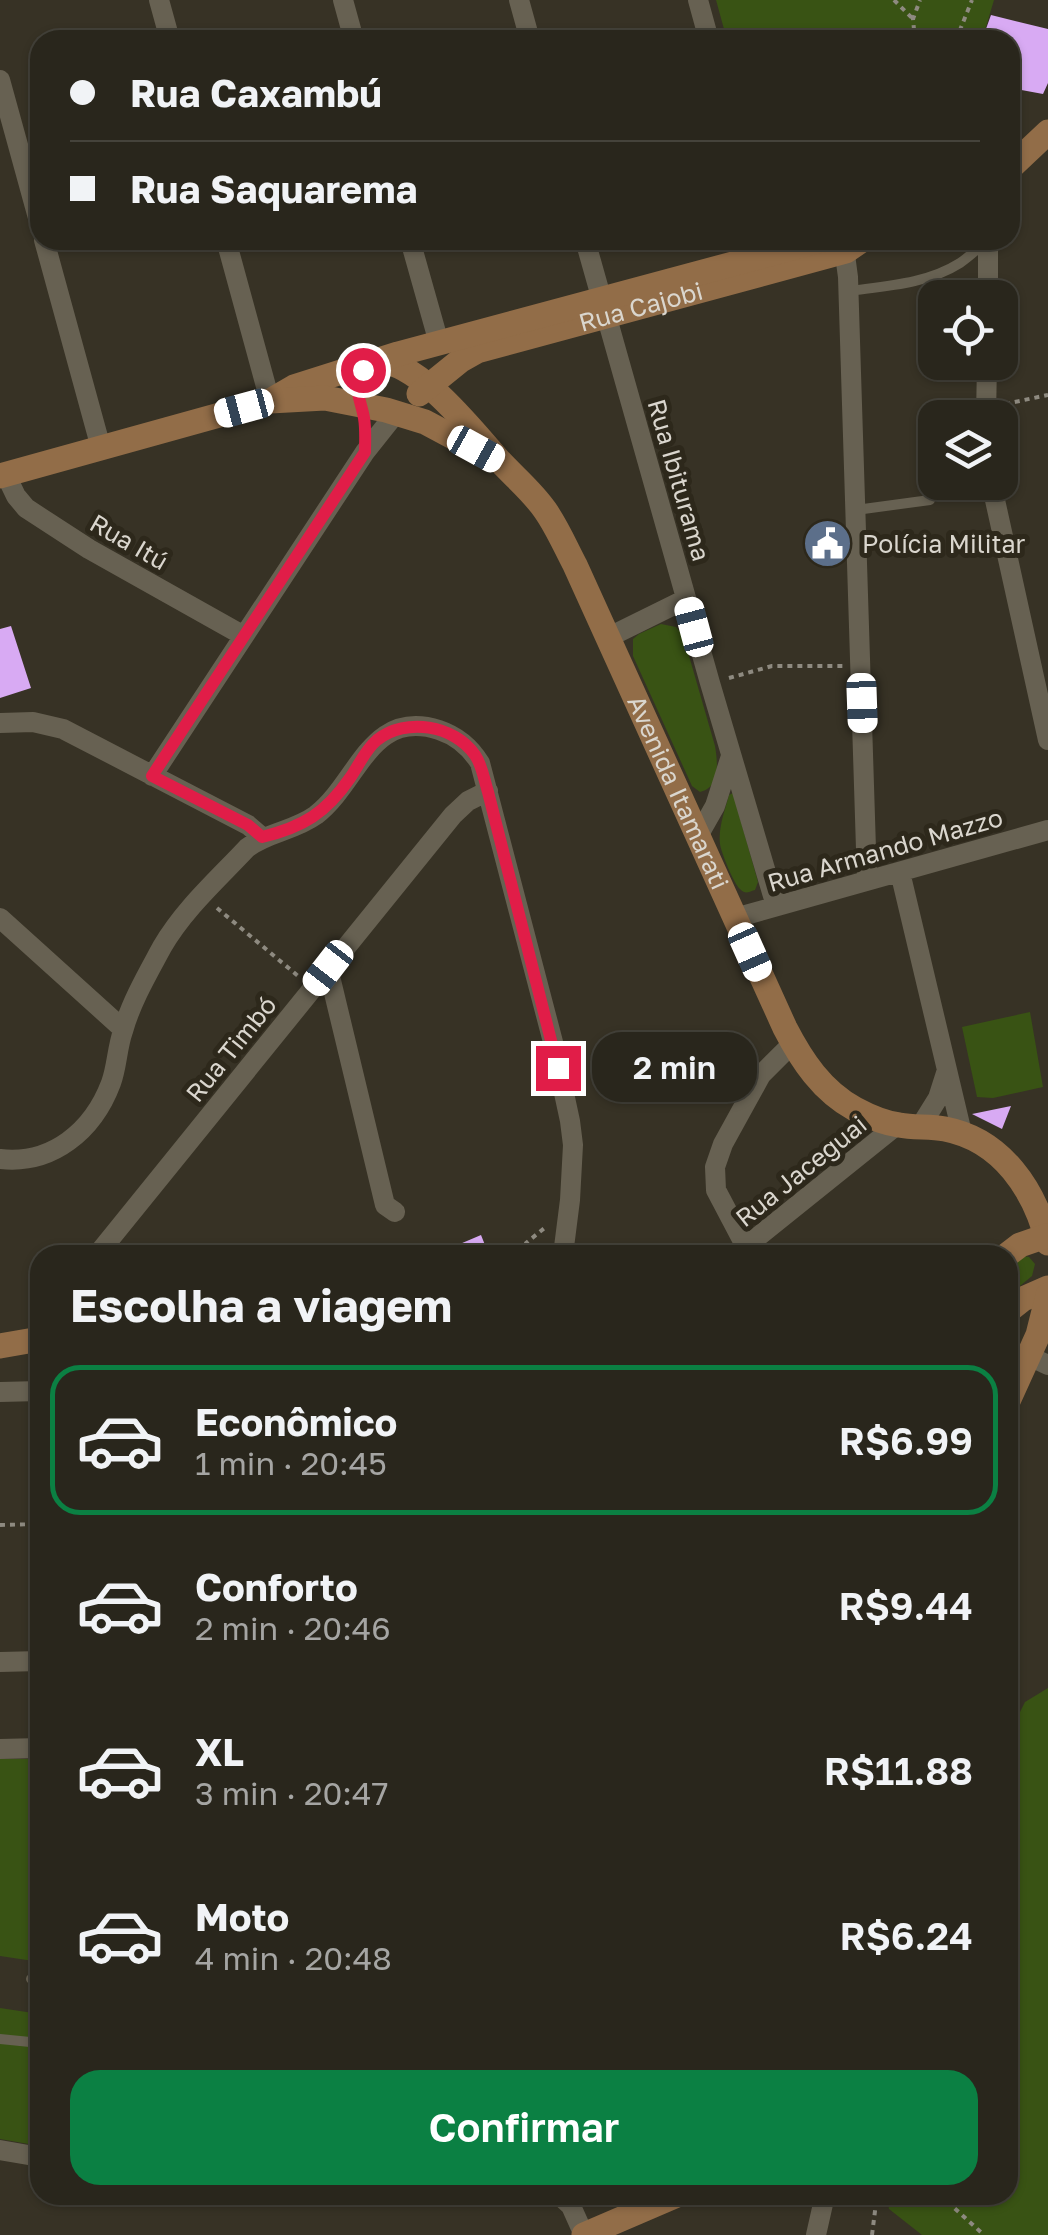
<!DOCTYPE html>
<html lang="pt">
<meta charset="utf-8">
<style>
:root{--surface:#29261c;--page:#353229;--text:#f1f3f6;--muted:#a5a5a3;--line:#45433b;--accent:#0b8043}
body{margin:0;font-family:"Golos Text",sans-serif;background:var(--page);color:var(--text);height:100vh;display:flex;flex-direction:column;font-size:38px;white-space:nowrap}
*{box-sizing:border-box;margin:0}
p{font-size:32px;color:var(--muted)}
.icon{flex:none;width:55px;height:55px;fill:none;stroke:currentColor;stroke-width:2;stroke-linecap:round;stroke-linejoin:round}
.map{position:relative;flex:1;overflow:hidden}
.side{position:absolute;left:30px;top:1245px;width:988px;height:960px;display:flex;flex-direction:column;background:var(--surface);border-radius:30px;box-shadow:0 2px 8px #0004,0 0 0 2px var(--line)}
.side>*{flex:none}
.hud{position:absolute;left:30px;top:30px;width:990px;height:220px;border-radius:30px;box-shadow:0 2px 8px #0004,0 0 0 2px var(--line);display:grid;align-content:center;height:220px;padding:0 40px;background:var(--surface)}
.buttons{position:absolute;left:918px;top:280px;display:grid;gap:20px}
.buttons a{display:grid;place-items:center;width:100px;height:100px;border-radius:20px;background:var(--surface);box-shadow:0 2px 8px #0004,0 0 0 2px var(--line);font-size:50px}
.end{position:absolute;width:45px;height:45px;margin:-22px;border:12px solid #e11d48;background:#fff;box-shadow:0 0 0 5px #fff}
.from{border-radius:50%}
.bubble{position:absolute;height:70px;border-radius:30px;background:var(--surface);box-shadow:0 2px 8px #0004,0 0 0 2px var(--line);font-size:32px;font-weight:600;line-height:70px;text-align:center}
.car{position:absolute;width:30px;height:60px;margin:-30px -15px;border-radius:12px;box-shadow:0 0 8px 2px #0007;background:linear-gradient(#fff 24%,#345 0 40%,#fff 0 76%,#345 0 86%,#fff 0)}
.hud b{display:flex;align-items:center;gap:35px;height:95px;font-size:38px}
.hud b+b{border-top:2px solid var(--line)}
.hud i{width:25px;height:25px;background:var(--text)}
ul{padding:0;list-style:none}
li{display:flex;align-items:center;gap:30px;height:150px;margin:0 20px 15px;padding:0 20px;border:5px solid transparent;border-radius:30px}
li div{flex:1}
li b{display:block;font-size:38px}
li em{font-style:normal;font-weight:600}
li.on{border-color:var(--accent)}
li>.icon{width:90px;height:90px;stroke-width:1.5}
h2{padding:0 40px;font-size:45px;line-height:120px}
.button{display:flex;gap:20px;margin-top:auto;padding:20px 40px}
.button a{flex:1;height:115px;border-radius:30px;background:var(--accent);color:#fff;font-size:40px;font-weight:600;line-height:115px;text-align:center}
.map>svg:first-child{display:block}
</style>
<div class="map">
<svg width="1048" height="2235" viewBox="0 0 1048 2235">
<rect width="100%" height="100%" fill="#373225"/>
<path fill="#395314" d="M716 0H994L982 40H727Z
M661 624 676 627 683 635 715 746C718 763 720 788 700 792L692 786 633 656V639L639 634Z
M733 793 758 882 755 890C748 892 746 895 740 889 734 884 721 852 720 844 718 828 725 810 729 795Z
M1030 1012 1043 1087 993 1098 977 1097 962 1027Z
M1023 1256 1029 1257 1035 1264 1032 1276 1008 1296V1267Z
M1048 1688V2235H922L889 2209 886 2195H1008V1736L1025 1702Z
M0 1759H40V1962L0 1956Z
M0 2008 40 2014V2146L0 2139Z"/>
<path fill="#d8aaf3" d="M991 15 1048 29V83L1043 94 1010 88V40H982Z
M11 626 31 688 0 698V629Z
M1011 1106 1002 1129 972 1114Z
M481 1235 489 1255H434Z"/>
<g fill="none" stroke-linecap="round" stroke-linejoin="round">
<path stroke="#8e8a80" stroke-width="4" stroke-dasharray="5 5" stroke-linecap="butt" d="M894 0 913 19
M915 40 913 19 920 0
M956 40 972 0
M1005 404 1048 395
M729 678 772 666H843
M217 908 298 976
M524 1255 526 1243 547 1226
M0 1525 40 1524
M940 2195 984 2235
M872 2235 877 2195"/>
<path stroke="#676152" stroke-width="10" d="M849 291C886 286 927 284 960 263 969 257 977 249 986 242
M856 510 930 500
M31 1979 40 1980
M0 2039 40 2043"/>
<path stroke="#676152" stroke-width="20" d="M159 0 170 40
M343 0 354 40
M519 0 530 40
M698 0 709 40
M0 80 40 225
M44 240 101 448
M226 240 270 401
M410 240 439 343
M585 240 710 683 776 906
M843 240 848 277 867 881
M988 298V240
M986 418 987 362
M6 475 16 496 26 508 89 549 244 636
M991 482 1048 740
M607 638 686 599
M0 723 33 722 63 729 248 825 262 837
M152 776 365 452 396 413
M698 836 715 806 731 756
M900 872 962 1133
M0 918 123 1029
M735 918 1048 830
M328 968 385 1205 395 1212
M920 1127 938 1098 946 1073
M0 1159C52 1165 93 1131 111 1083 117 1067 117 1048 123 1031 131 1002 148 973 162 947 184 909 218 879 247 848 268 832 294 831 316 815 359 782 370 708 439 730 457 736 470 747 480 763L553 1042 570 1121 573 1145 570 1200 563 1255
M746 1247 716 1190 715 1167 723 1144 761 1075 793 1043
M739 1252 897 1125
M97 1255 453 815 468 801 488 791
M1029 1356 1048 1365
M0 1392 40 1391
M0 1662 40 1661
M0 1749 40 1748
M0 2150 40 2157
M559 2195 571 2206 584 2235
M816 2235 825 2195"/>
<g stroke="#926d48" stroke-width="25">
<path d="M1010 168 1048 132"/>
<path id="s1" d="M378 361C419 362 471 429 497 458 513 476 531 490 545 510 557 527 565 546 575 565L785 1028C802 1061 822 1091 855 1109 868 1116 884 1123 899 1125 914 1128 930 1126 945 1129 1002 1140 1035 1190 1048 1243"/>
<path id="s2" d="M419 394 461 360 477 351 846 251 862 240"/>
<path d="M270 401 294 387 398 354 822 240"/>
<path d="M0 476 270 401 325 398 386 410 425 422 483 453"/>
<path d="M1007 1255 1020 1245 1046 1236"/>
<path d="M1008 1311 1023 1299 1048 1288"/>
<path d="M0 1346 40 1339"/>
<path d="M1008 1401 1038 1335 1048 1295"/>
<path d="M584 2235 677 2195"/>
</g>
</g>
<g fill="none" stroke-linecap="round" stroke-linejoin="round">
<path stroke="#e11d48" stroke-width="12" d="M363 370C352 388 361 400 364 418 366 430 365 441 365 452L152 776 248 825 262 837C303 827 326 813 350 778 359 765 365 750 377 740 406 717 454 725 475 755 482 765 484 779 488 792L558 1068"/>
</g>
<defs>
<symbol id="civic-disc" viewBox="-11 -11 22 22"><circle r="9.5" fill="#5c6f8a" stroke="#2d281b"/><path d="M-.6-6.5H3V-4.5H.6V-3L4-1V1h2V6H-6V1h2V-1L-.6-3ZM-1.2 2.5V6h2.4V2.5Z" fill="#fff"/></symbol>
</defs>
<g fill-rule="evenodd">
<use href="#civic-disc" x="800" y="516" width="55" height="55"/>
</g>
<g text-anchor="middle" stroke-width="10" stroke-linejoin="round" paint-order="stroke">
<g font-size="25" fill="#dad6ce" stroke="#2d281b">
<text dy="9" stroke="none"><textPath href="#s2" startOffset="242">Rua Cajobi</textPath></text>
<text transform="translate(679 480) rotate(74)" y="9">Rua Ibiturama</text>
<text transform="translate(129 542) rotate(30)" y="9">Rua Itú</text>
<text dy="9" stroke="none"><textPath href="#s1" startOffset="540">Avenida Itamarati</textPath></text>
<text transform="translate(885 850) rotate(-16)" y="9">Rua Armando Mazzo</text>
<text transform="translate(231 1049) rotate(-51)" y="9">Rua Timbó</text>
<text transform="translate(801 1171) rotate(-39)" y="9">Rua Jaceguai</text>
</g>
<g font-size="25" fill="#dad6ce" stroke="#2d281b" text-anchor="start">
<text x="862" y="553">Polícia Militar</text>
</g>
</g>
</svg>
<div class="buttons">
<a><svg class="icon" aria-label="locate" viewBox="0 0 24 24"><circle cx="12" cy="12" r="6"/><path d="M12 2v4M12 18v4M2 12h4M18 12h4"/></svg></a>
<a><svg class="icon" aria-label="layers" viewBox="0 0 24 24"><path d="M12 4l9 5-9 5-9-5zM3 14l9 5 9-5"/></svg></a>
</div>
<i class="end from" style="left:363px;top:370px"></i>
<i class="end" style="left:558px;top:1068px"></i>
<div class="bubble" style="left:592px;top:1032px;width:165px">2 min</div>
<i class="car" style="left:244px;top:408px;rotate:255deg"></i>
<i class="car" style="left:476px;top:449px;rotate:119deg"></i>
<i class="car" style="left:694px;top:627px;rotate:345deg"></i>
<i class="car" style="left:862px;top:703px;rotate:178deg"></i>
<i class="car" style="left:750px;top:952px;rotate:156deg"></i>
<i class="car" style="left:328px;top:968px;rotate:218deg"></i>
<div class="hud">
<b><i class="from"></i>Rua Caxambú</b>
<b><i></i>Rua Saquarema</b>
</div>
<section class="side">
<h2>Escolha a viagem</h2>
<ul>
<li class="on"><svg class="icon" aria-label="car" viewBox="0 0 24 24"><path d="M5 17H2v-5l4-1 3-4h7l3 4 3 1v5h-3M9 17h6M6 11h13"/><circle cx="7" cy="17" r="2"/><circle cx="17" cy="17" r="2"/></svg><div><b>Econômico</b><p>1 min · 20:45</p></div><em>R$6.99</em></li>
<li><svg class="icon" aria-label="car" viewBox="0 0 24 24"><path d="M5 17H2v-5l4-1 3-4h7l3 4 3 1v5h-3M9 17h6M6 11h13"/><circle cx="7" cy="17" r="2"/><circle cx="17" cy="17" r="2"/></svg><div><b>Conforto</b><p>2 min · 20:46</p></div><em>R$9.44</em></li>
<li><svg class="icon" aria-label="car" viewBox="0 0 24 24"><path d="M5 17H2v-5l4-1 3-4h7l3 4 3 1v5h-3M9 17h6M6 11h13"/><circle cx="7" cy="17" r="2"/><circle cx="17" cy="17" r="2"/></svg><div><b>XL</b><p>3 min · 20:47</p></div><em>R$11.88</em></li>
<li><svg class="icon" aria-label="car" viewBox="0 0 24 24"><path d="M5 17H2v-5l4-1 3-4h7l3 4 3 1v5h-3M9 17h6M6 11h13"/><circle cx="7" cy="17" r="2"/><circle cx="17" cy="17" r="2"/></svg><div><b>Moto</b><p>4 min · 20:48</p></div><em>R$6.24</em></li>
</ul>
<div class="button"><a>Confirmar</a></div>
</section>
</div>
